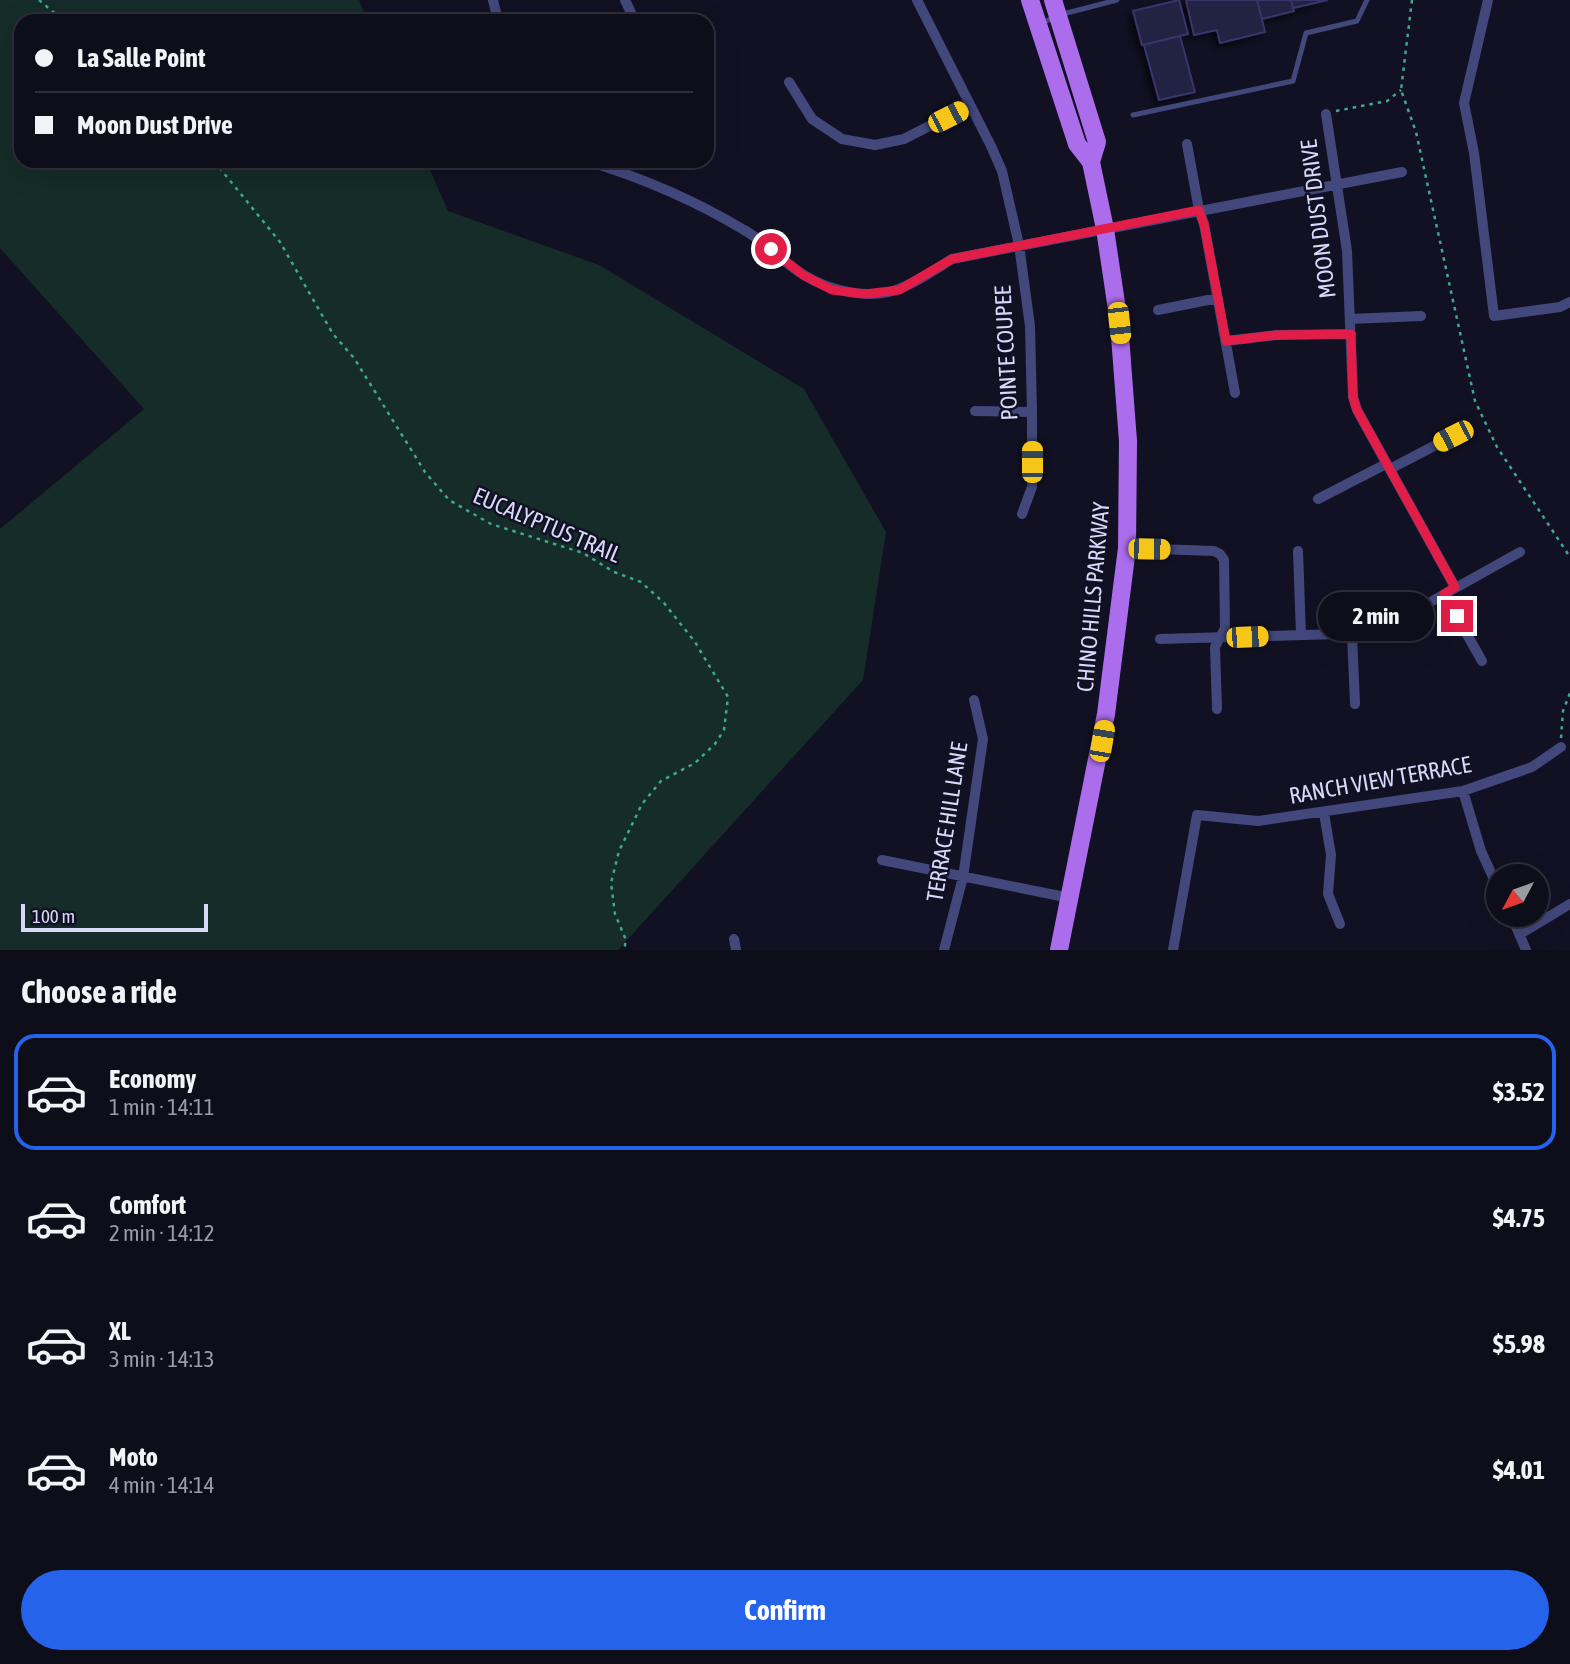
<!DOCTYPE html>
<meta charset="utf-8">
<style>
:root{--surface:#0e0d1a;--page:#1c1b27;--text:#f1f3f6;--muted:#9b9ca2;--line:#2e2d39;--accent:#2563eb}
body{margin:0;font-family:"Asap Condensed",sans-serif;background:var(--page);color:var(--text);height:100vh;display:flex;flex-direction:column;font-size:26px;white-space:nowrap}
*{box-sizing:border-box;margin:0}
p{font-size:23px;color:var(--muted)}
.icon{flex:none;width:38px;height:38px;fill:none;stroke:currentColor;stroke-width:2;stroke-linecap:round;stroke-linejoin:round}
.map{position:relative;height:950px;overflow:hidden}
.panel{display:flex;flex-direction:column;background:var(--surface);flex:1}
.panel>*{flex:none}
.top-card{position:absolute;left:14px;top:14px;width:700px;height:154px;border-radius:21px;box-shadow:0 7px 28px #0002,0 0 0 2px var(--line);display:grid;align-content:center;height:154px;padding:0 21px;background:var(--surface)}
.needle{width:46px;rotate:229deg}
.buttons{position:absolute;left:1486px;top:864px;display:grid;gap:14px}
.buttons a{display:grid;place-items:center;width:63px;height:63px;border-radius:50%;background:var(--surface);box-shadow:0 7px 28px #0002,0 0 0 2px var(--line);font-size:35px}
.scale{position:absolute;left:21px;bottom:18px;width:187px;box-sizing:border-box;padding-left:7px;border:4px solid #d8d9fa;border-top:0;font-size:19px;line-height:24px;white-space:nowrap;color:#d8d9fa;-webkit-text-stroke:5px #121123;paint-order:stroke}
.end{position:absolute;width:32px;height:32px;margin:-16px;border:9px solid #e11d48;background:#fff;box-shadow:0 0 0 4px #fff}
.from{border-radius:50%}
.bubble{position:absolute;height:49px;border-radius:24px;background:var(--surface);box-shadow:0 7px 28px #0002,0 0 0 2px var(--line);font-size:23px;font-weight:700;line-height:49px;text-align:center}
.car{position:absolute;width:21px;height:42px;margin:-21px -10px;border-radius:9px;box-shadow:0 0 5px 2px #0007;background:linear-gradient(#f5c518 24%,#345 0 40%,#f5c518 0 76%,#345 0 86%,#f5c518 0)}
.top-card b{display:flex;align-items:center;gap:24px;height:66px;font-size:26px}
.top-card b+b{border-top:2px solid var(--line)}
.top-card i{width:18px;height:18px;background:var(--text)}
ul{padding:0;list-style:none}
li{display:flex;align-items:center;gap:21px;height:116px;margin:0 14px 10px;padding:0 7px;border:4px solid transparent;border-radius:21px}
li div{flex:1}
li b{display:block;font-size:26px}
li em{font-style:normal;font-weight:700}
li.selected{border-color:var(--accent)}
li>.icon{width:63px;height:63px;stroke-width:1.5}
h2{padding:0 21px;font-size:32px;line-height:84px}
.cta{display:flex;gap:14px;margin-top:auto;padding:14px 21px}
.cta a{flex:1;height:80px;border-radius:42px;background:var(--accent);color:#fff;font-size:28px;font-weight:700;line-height:80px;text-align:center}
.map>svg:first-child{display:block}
</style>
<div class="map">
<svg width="1570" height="950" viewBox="0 0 1570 950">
<defs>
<filter id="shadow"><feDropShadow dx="-4.5" dy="4.5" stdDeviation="3.5" flood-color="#0009"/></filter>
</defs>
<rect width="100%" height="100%" fill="#121123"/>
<path fill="#152c28" d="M0 0H359L367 21H21V161H426L448 211 599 265 804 389 886 532 863 680 618 950H0V529L144 409 0 248Z"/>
<path fill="#222042" stroke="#38356b" stroke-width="2" filter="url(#shadow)" d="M1179 0 1188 34 1142 45 1133 11Z
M1186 0H1257L1265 32 1220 43 1217 30 1194 35Z
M1257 0H1291L1294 11 1262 19Z
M1291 0H1328L1293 8Z
M1180 36 1195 92 1159 100 1144 45Z"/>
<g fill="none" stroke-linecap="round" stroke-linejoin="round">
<path stroke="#3ea893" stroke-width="2.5" stroke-dasharray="3.5 5" stroke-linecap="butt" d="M39 0 64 21
M1412 0 1401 90 1416 132 1475 401 1497 447 1570 557
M1336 111 1387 101 1401 90
M214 161 280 242 333 334 354 358 425 472 449 500 491 524 583 553 614 572 641 582 664 603 695 642 728 697 724 730 715 744 695 763 661 781 642 804 619 851 611 883 615 914 626 940 624 950
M1561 738 1563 711 1570 693"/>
<path stroke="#42487c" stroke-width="5" d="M1040 24 1059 15 1117 0
M1133 115 1293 81 1306 33 1357 21 1367 0"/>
<path stroke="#42487c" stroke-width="10" d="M493 0 498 21
M625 0 635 21
M917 0 991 146 1002 171 1019 245 1030 326 1032 412V487L1022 514
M1488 0 1464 103 1474 153 1494 316 1560 307 1570 302
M789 82 812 119 842 139 875 145 904 139 970 105
M1326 114 1347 251 1353 397 1357 410 1455 587
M1187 144 1199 210 1204 224 1235 393
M587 161C643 178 694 200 744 230 766 242 782 262 804 275 829 291 872 301 901 288 919 281 936 269 952 259L1402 172
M1158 310 1218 298
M1350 319 1421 316
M1226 341 1277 335 1351 334
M975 411 1032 412
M1390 469 1453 436
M1318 499 1386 464
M1127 548 1214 551 1220 554 1224 560 1225 628 1215 647 1217 709
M1298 551 1301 635
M1444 594 1482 661
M1352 635 1355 704
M1160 639 1372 633 1382 629 1520 552
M1463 791 1481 851 1498 888
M1324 813 1331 855 1328 894 1340 924
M882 860 1070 898
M1511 915 1526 950
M1520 934 1570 904
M734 939 736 950
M944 950 963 877 983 739 974 700
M1173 950 1197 815 1258 821 1463 791 1532 767 1561 747"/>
<path stroke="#ab6dec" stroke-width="18" d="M1030 0 1077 144 1091 162 1105 229 1119 323 1128 441 1127 548 1106 714 1059 950
M1053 0 1097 142 1091 162"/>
</g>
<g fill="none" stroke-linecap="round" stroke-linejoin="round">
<path stroke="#e11d48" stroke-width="9" d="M771 249 803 275 832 290 865 294 899 290 952 259 1199 210 1204 224 1226 341 1277 335 1351 334 1353 397 1357 410 1455 587 1444 594 1457 616"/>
</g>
<g text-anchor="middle" stroke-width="5" stroke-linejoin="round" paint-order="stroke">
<g font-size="23" fill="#d8d9fa" stroke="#121123">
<text transform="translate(1318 219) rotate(-97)" y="8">MOON DUST DRIVE</text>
<text transform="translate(1006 353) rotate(-93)" y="8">POINTE COUPEE</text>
<text transform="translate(547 525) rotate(23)" y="8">EUCALYPTUS TRAIL</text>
<text transform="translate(1093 597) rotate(-85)" y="8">CHINO HILLS PARKWAY</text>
<text transform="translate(1380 780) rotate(-10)" y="8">RANCH VIEW TERRACE</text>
<text transform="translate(947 822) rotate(-81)" y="8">TERRACE HILL LANE</text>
</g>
</g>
</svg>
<div class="buttons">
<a><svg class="needle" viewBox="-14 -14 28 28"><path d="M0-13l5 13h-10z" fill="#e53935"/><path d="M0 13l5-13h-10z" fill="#9b9ca2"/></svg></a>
</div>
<div class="scale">100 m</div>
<i class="end from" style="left:771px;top:249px"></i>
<i class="end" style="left:1457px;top:616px"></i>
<div class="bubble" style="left:1318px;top:592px;width:116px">2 min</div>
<i class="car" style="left:948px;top:117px;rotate:63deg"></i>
<i class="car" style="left:1119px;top:323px;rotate:174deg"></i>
<i class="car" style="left:1453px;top:436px;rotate:243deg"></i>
<i class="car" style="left:1032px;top:462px;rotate:0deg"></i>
<i class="car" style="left:1149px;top:549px;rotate:91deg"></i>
<i class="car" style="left:1247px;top:637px;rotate:88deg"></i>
<i class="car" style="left:1102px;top:741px;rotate:10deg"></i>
<div class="top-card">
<b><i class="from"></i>La Salle Point</b>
<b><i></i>Moon Dust Drive</b>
</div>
</div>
<section class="panel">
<h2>Choose a ride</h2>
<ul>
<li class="selected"><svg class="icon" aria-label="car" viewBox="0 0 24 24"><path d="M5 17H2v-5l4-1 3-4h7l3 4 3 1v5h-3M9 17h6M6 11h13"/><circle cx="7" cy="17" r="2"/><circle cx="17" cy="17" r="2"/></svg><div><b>Economy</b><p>1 min · 14:11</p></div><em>$3.52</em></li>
<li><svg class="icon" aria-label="car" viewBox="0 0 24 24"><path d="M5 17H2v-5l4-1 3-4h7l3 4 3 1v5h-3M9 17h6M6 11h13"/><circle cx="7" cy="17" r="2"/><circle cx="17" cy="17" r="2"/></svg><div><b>Comfort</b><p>2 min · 14:12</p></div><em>$4.75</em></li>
<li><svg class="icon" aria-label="car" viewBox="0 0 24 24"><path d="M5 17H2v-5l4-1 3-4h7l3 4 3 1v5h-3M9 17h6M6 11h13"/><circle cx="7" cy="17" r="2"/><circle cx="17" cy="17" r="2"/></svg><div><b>XL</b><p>3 min · 14:13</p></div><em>$5.98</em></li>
<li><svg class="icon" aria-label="car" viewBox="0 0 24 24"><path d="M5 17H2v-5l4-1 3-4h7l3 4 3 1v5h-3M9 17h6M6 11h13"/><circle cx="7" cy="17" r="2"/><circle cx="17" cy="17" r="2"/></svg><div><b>Moto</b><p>4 min · 14:14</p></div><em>$4.01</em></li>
</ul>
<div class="cta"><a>Confirm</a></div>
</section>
